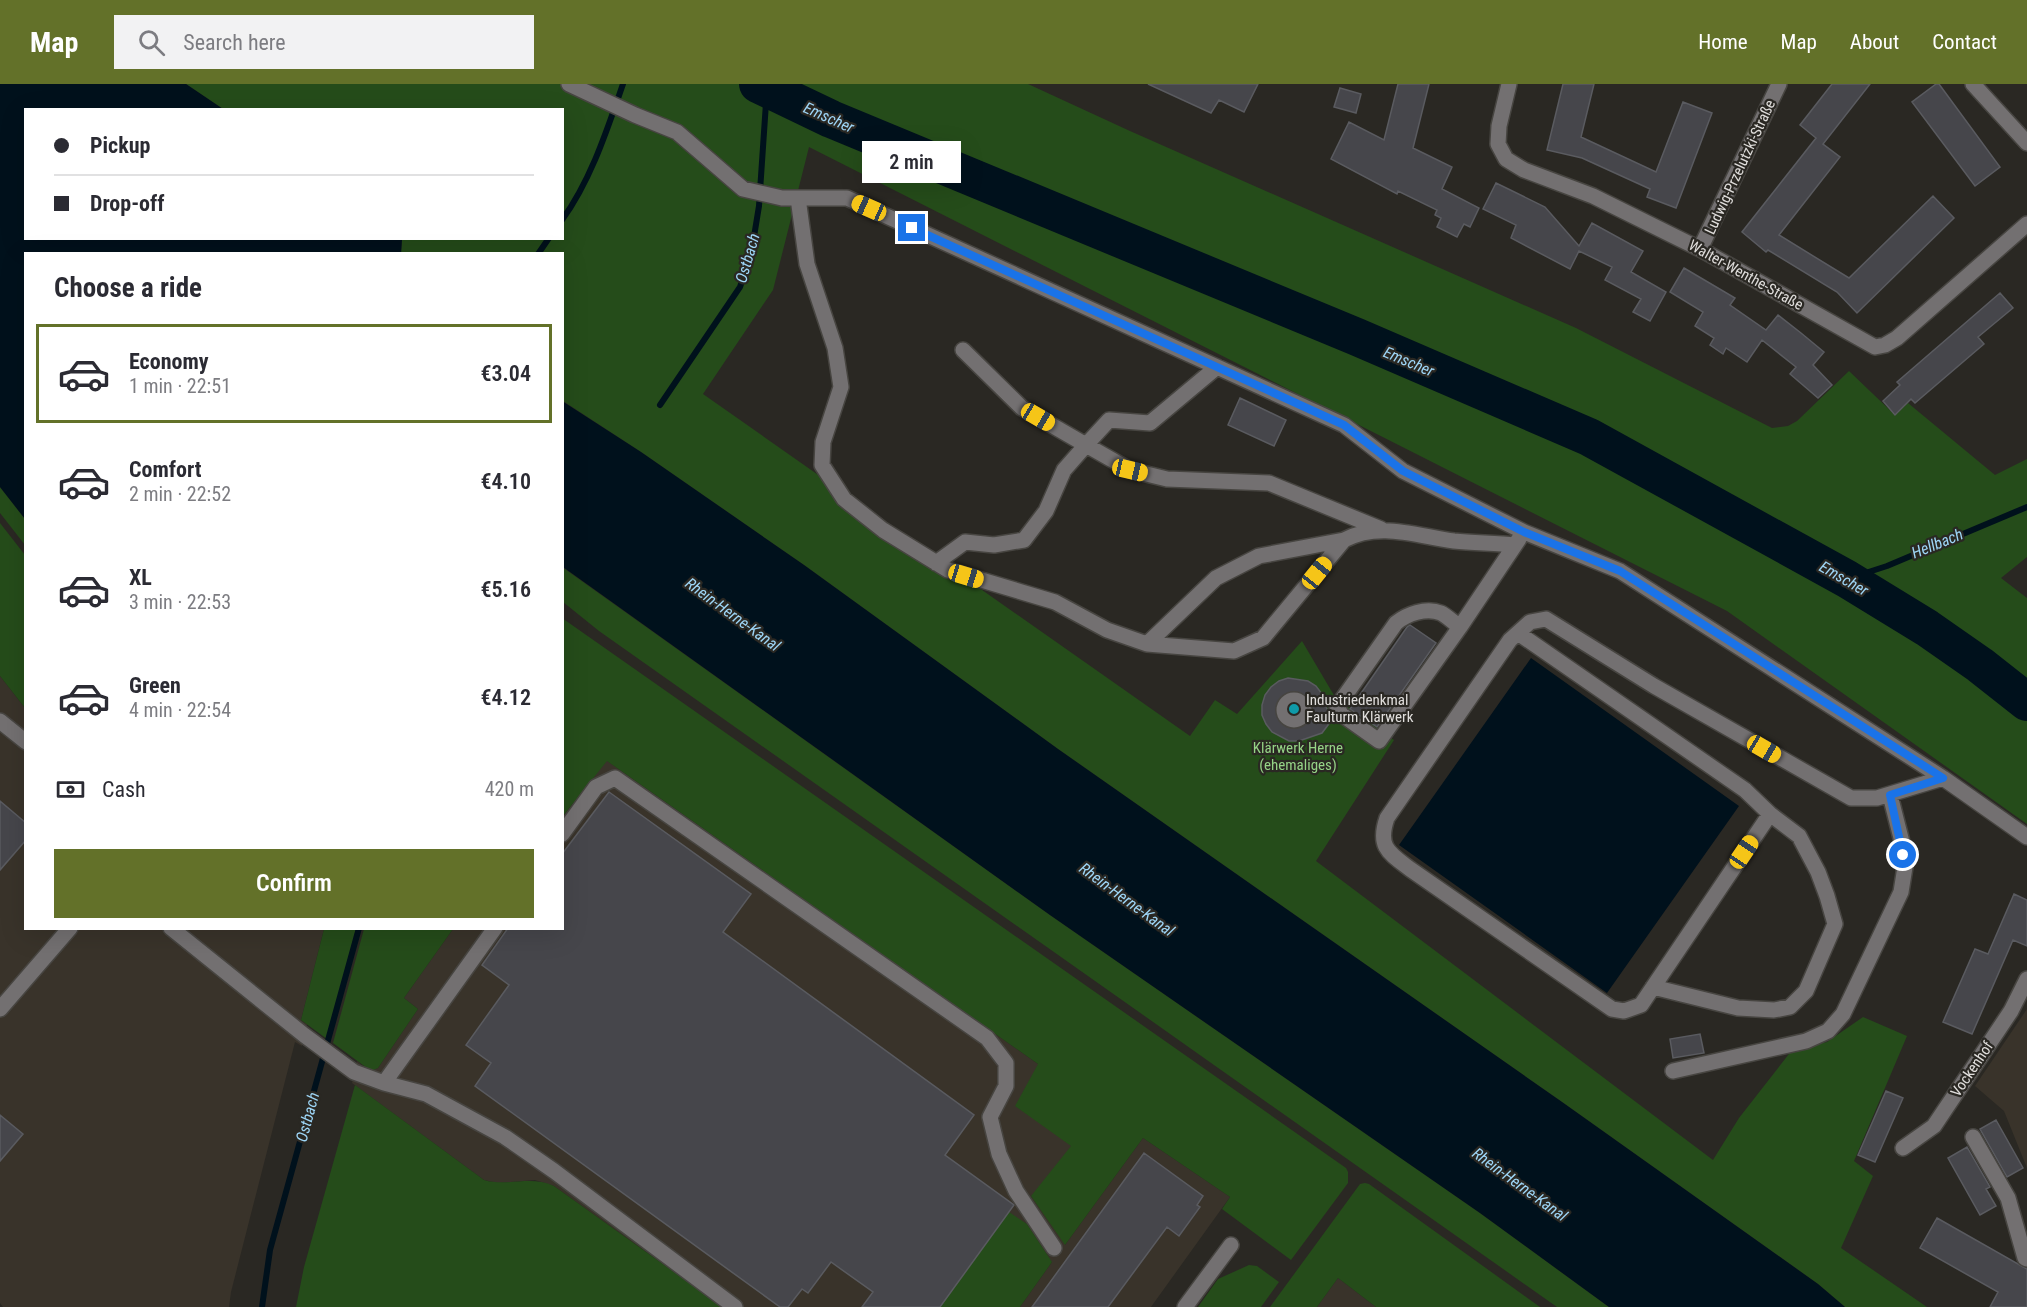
<!DOCTYPE html>
<meta charset="utf-8">
<style>
:root{--surface:#fff;--page:#f2f2f3;--text:#2b2b33;--muted:#7c7c81;--line:#e1e1e2;--accent:#637129}
body{margin:0;font-family:"Roboto Condensed",sans-serif;background:var(--page);color:var(--text);height:100vh;display:flex;flex-direction:column;font-size:22px;white-space:nowrap}
*{box-sizing:border-box;margin:0}
p{font-size:20px;color:var(--muted)}
.icon{flex:none;width:33px;height:33px;fill:none;stroke:currentColor;stroke-width:2;stroke-linecap:round;stroke-linejoin:round}
.map{position:relative;flex:1;overflow:hidden}
.drawer{position:absolute;left:24px;top:168px;width:540px;height:678px;display:flex;flex-direction:column;background:var(--surface);border-radius:0px;box-shadow:0 6px 24px #0002}
.drawer>*{flex:none}
.guide{position:absolute;left:24px;top:24px;width:540px;height:132px;border-radius:0px;box-shadow:0 6px 24px #0002;display:grid;align-content:center;height:132px;padding:0 30px;background:var(--surface)}
.end{position:absolute;width:27px;height:27px;margin:-14px;border:8px solid #1a73e8;background:#fff;box-shadow:0 0 0 3px #fff}
.from{border-radius:50%}
.bubble{position:absolute;height:42px;border-radius:0px;background:var(--surface);box-shadow:0 6px 24px #0002;font-size:20px;font-weight:600;line-height:42px;text-align:center}
.car{position:absolute;width:18px;height:36px;margin:-18px -9px;border-radius:8px;box-shadow:0 0 4px 2px #0007;background:linear-gradient(#f5c518 24%,#345 0 40%,#f5c518 0 76%,#345 0 86%,#f5c518 0)}
.guide b{display:flex;align-items:center;gap:21px;height:57px;font-size:22px}
.guide b+b{border-top:2px solid var(--line)}
.guide i{width:15px;height:15px;background:var(--text)}
ul{padding:0;list-style:none}
li{display:flex;align-items:center;gap:18px;height:99px;margin:0 12px 9px;padding:0 18px;border:3px solid transparent;border-radius:0px}
li div{flex:1}
li b{display:block;font-size:22px}
li em{font-style:normal;font-weight:600}
li.active{border-color:var(--accent)}
li>.icon{width:54px;height:54px;stroke-width:1.5}
h2{padding:0 30px;font-size:27px;line-height:72px}
.pay{display:flex;align-items:center;gap:15px;height:66px;padding:0 30px;font-size:22px}
.pay p{margin-inline-start:auto}
.cta{display:flex;gap:12px;margin-top:auto;padding:12px 30px}
.cta a{flex:1;height:69px;border-radius:0px;background:var(--accent);color:#fff;font-size:24px;font-weight:600;line-height:69px;text-align:center}
header{display:flex;align-items:center;gap:36px;box-sizing:border-box;height:84px;padding:0 30px;background:var(--accent);color:#fff}
header strong{font-size:28px}
nav{display:flex;gap:33px;margin-inline-start:auto;font-size:21px}
.search{width:420px;height:54px;background:var(--page);display:flex;align-items:center;gap:15px;box-sizing:border-box;padding:0 21px;border-radius:0px;color:var(--muted);font-size:22px}
.map>svg:first-child{display:block}
</style>
<header>
<strong>Map</strong>
<div class="search"><svg class="icon" aria-label="search" viewBox="0 0 24 24"><circle cx="10" cy="10" r="6"/><path d="M15 15l6 6"/></svg>Search here</div>
<nav><a>Home</a><a>Map</a><a>About</a><a>Contact</a></nav>
</header>
<div class="map">
<svg width="2027" height="1223" viewBox="0 0 2027 1223">
<rect width="100%" height="100%" fill="#2a2823"/>
<path fill="#39332a" d="M0 592 25 624 26 844 324 845 301 936 307 940 302 962 295 958 231 1208 229 1223H3L0 1219Z
M606 676 1038 980 1071 1062 1065 1161 1143 1054 1230 1113 1151 1223H1020L1052 1178 940 1223H723L554 1102 535 1096 498 1099 484 1096 352 999 357 977 368 986 378 984 418 925 404 914 453 845 562 844 563 732Z
M2027 925V1084L2004 1027 1975 1002Z
M1338 1194 1376 1223H1317Z"/>
<path fill="#254c1a" d="M186 0H1028L1130 47 1576 244 1772 344 1788 342 1797 337 1849 287 1895 331 1908 319 1995 391 2027 375V473L2001 494 2027 514V740L1727 527 809 63 773 206 703 310 1190 652 1215 616 1237 630 1302 557 1335 613 1394 656 1316 777 1713 1076 1739 1034 1792 966 1827 958 1863 933 1907 952 1854 1077 1873 1092 1841 1164 1927 1223H1845L1818 1200 1562 1018 1058 665 804 481 641 368 563 317 562 170 401 169 402 155 562 154V26L223 25Z
M0 403 25 435V461L0 429Z
M0 439 25 471V624L0 592Z
M562 483 1050 831 1480 1129 1609 1223H1557L599 547 563 518Z
M562 534 1346 1084 1348 1088V1099L1291 1176 1222 1125 1230 1113 1143 1054 1065 1161 1031 1112 1071 1062 1015 1022 1038 980 607 677 563 732Z
M324 845H356L327 955 301 936Z
M364 845H453L404 914 418 925 378 984 371 987 333 959Z
M355 1001 484 1096C507 1103 531 1091 554 1102L723 1223H296L304 1183Z
M1365 1099 1369 1100 1540 1223H1376L1338 1194 1317 1223H1270L1360 1100Z
M1009 1128 1027 1140 1052 1178 1020 1223H940Z
M1249 1181 1257 1182 1279 1198 1261 1223H1198L1218 1195Z"/>
<path fill="#00111c" d="M0 0H186L223 25 26 26V154L402 155 401 170H26L25 435 0 403Z
M562 317 641 368 804 481 1058 665 1562 1018 1818 1200 1845 1223H1609L1480 1129 1050 831 563 483Z
M1531 574 1739 722 1607 909 1399 761Z"/>
<g fill="none" stroke-linecap="round" stroke-linejoin="round">
<path stroke="#00111c" stroke-width="6" d="M562 136C591 96 607 46 623 0
M538 170 549 154
M660 321 740 203 751 171 759 122 767 4
M1847 495 1887 482 2027 423
M262 1223 270 1166 359 844"/>
<path stroke="#00111c" stroke-width="38" d="M758 0 831 35 1357 253 1589 353 1847 495 1927 544 1980 581 2027 618"/>
</g>
<path fill="#46464b" stroke="#5a5b60" stroke-width="1.5" d="M1148 0H1258L1244 28 1219 16 1211 29Z
M1398 0H1429L1413 64 1452 83 1442 105 1479 124 1470 143 1464 140 1457 153 1437 143 1441 134 1435 131 1437 126 1398 107 1397 110 1331 75 1349 38 1384 56Z
M1563 0H1594L1581 53 1656 88 1683 18 1712 29 1676 124 1647 113 1650 105 1582 74 1547 66Z
M1832 0H1870L1823 60 1840 73 1779 151 1849 194 1933 112 1954 134 1857 229 1837 208 1768 166 1766 168 1742 148 1816 54 1800 41Z
M1936 0H1939L2000 83 1975 102 1912 18Z
M1340 4 1361 10 1356 29 1334 23Z
M1496 99 1545 123 1579 162 1592 139 1643 167 1631 188 1666 208 1650 237 1633 228 1641 215 1605 196 1612 183 1579 167 1570 185 1511 154 1516 141 1483 125Z
M1684 184 1735 214 1730 221 1766 246 1778 231 1801 249 1824 268 1813 281 1832 301 1818 314 1790 290 1796 283 1762 256 1747 278 1726 264 1723 270 1710 261 1714 254 1695 242 1703 228 1670 208Z
M2000 209 2013 224 1978 253 1984 260 1915 319 1911 315 1895 331 1883 317 1900 301 1897 298Z
M1240 314 1286 336 1274 362 1228 341Z
M1410 541 1436 559 1377 643 1350 625 1407 543Z
M1288 594 1308 597 1316 602 1322 610 1331 637 1322 649 1299 657H1289L1272 648 1266 640 1262 631V621L1265 611 1271 603 1279 597Z
M609 708 751 810 723 848 974 1031 945 1071 1014 1121 940 1223H862L873 1208 831 1178 808 1209 802 1205 788 1223H780L475 1002 491 979 466 961 509 901 482 881 508 844H562V770Z
M0 717 26 739V756L0 786Z
M2014 810 2027 816V862L2013 856 1972 950 1943 938 1975 865 1988 870Z
M1700 950 1704 969 1673 974 1670 955Z
M1886 1007 1903 1014 1875 1078 1858 1071Z
M0 1031 23 1050 0 1077Z
M1996 1036 2023 1084 2007 1093 1980 1045Z
M1967 1063 1990 1103 1986 1105 1996 1122 1980 1131 1948 1074Z
M1144 1069 1203 1112 1197 1121 1200 1123 1179 1152 1167 1143 1108 1223H1032Z
M1937 1134 2027 1185V1223H1990L1998 1208 1920 1164Z"/>
<g fill="none" stroke-linecap="round" stroke-linejoin="round">
<defs>
<path id="minor" d="M569 0 635 31 677 48 743 105 782 114H847L1344 341 1403 387 1524 448 1620 487 1943 694 2027 753
M1509 0 1499 42 1498 60 1506 75 1524 86 1593 112 1700 165 1875 263 1885 261 1897 254 2027 140
M1973 0 2027 59
M798 114 807 180 835 264 841 303 823 358 822 381 844 415 883 446 948 486 1055 518 1107 546 1147 560 1234 567 1263 554 1344 456C1379 437 1417 452 1454 457 1474 459 1495 459 1515 461
M1700 165 1779 0
M963 266 1022 324 1086 361 1109 336 1150 339 1217 283
M936 479 965 458 994 461 1024 456 1046 427 1064 386 1086 361 1130 386 1167 395 1269 399 1381 445
M1460 543C1454 539 1447 532 1441 529 1426 523 1407 530 1396 539L1337 623 1341 630 1379 657 1460 543 1519 455
M1518 549 1745 706 1770 730 1799 752 1818 788 1827 812 1835 840 1806 907 1790 923 1774 926 1738 924 1653 903
M1147 560 1216 494 1259 472 1344 456
M1284 626a10 10 0 1 1 20 0a10 10 0 1 1-20 0Z
M0 637 26 658
M1770 730 1641 921 1624 927 1612 925 1410 785C1389 769 1377 763 1387 734L1510 556 1530 538 1546 535 1654 602 1851 714H1877L1943 694
M562 750 596 703 615 694 987 954 1006 979V1002L990 1033 999 1070 1016 1107 1054 1164
M171 844 304 951 354 988 384 999 426 1010 505 1053 554 1087 735 1223
M0 925 70 844
M1673 987 1806 957 1828 947 1843 930 1901 808 1905 783 1902 758 1890 711
M384 999 495 844
M1973 1053 2008 1114 2025 1174 2027 1175
M1903 1064 1934 1042 2011 927 2027 895
M1185 1223 1231 1161"/>
</defs>
<use href="#minor" stroke="#474541" stroke-width="18"/>
<use href="#minor" stroke="#737071" stroke-width="15"/>
</g>
<g fill="none" stroke-linecap="round" stroke-linejoin="round">
<path stroke="#1a73e8" stroke-width="8" d="M912 144 1344 341 1403 387 1524 448 1620 487 1943 694 1890 711 1903 771"/>
</g>
<circle fill="#0f9aa8" stroke="#2a2823" stroke-width="2" cx="1294" cy="625" r="6"/>
<g text-anchor="middle" stroke-width="4.5" stroke-linejoin="round" paint-order="stroke">
<g font-size="15" fill="#e0dedc" stroke="#2a2823">
<text transform="translate(1740 83) rotate(-65)" y="5">Ludwig-Przelutzki-Straße</text>
<text transform="translate(1746 191) rotate(29)" y="5">Walter-Wenthe-Straße</text>
<text transform="translate(1972 985) rotate(-56)" y="5">Vockenhof</text>
</g>
<g font-size="15" fill="#e0dedc" stroke="#2a2823" text-anchor="start">
<text x="1306" y="621">Industriedenkmal<tspan x="1306" dy="17">Faulturm Klärwerk</tspan></text>
</g>
<g font-size="15" fill="#95d386" stroke="#2a2823">
<text x="1298" y="669">Klärwerk Herne<tspan x="1298" dy="17">(ehemaliges)</tspan></text>
</g>
<g font-size="16" font-style="italic" fill="#9ed6f7" stroke="#2a2823">
<text transform="translate(829 33) rotate(24)" y="6">Emscher</text>
<text transform="translate(747 174) rotate(-74)" y="6">Ostbach</text>
<text transform="translate(1409 277) rotate(23)" y="6">Emscher</text>
<text transform="translate(1937 459) rotate(-22)" y="6">Hellbach</text>
<text transform="translate(1844 494) rotate(30)" y="6">Emscher</text>
<text transform="translate(733 530) rotate(36)" y="6">Rhein-Herne-Kanal</text>
<text transform="translate(1127 815) rotate(36)" y="6">Rhein-Herne-Kanal</text>
<text transform="translate(307 1033) rotate(-75)" y="6">Ostbach</text>
<text transform="translate(1520 1100) rotate(36)" y="6">Rhein-Herne-Kanal</text>
</g>
</g>
</svg>
<i class="end from" style="left:1903px;top:771px"></i>
<i class="end" style="left:912px;top:144px"></i>
<div class="bubble" style="left:862px;top:57px;width:99px">2 min</div>
<i class="car" style="left:869px;top:124px;rotate:294deg"></i>
<i class="car" style="left:1038px;top:333px;rotate:120deg"></i>
<i class="car" style="left:1130px;top:386px;rotate:103deg"></i>
<i class="car" style="left:1317px;top:489px;rotate:39deg"></i>
<i class="car" style="left:966px;top:492px;rotate:107deg"></i>
<i class="car" style="left:1764px;top:665px;rotate:120deg"></i>
<i class="car" style="left:1744px;top:768px;rotate:34deg"></i>
<div class="guide">
<b><i class="from"></i>Pickup</b>
<b><i></i>Drop-off</b>
</div>
<section class="drawer">
<h2>Choose a ride</h2>
<ul>
<li class="active"><svg class="icon" aria-label="car" viewBox="0 0 24 24"><path d="M5 17H2v-5l4-1 3-4h7l3 4 3 1v5h-3M9 17h6M6 11h13"/><circle cx="7" cy="17" r="2"/><circle cx="17" cy="17" r="2"/></svg><div><b>Economy</b><p>1 min · 22:51</p></div><em>€3.04</em></li>
<li><svg class="icon" aria-label="car" viewBox="0 0 24 24"><path d="M5 17H2v-5l4-1 3-4h7l3 4 3 1v5h-3M9 17h6M6 11h13"/><circle cx="7" cy="17" r="2"/><circle cx="17" cy="17" r="2"/></svg><div><b>Comfort</b><p>2 min · 22:52</p></div><em>€4.10</em></li>
<li><svg class="icon" aria-label="car" viewBox="0 0 24 24"><path d="M5 17H2v-5l4-1 3-4h7l3 4 3 1v5h-3M9 17h6M6 11h13"/><circle cx="7" cy="17" r="2"/><circle cx="17" cy="17" r="2"/></svg><div><b>XL</b><p>3 min · 22:53</p></div><em>€5.16</em></li>
<li><svg class="icon" aria-label="car" viewBox="0 0 24 24"><path d="M5 17H2v-5l4-1 3-4h7l3 4 3 1v5h-3M9 17h6M6 11h13"/><circle cx="7" cy="17" r="2"/><circle cx="17" cy="17" r="2"/></svg><div><b>Green</b><p>4 min · 22:54</p></div><em>€4.12</em></li>
</ul>
<div class="pay"><svg class="icon" aria-label="cash" viewBox="0 0 24 24"><path d="M3 7h18v10H3z"/><circle cx="12" cy="12" r="2"/></svg>Cash<p>420 m</p></div>
<div class="cta"><a>Confirm</a></div>
</section>
</div>
